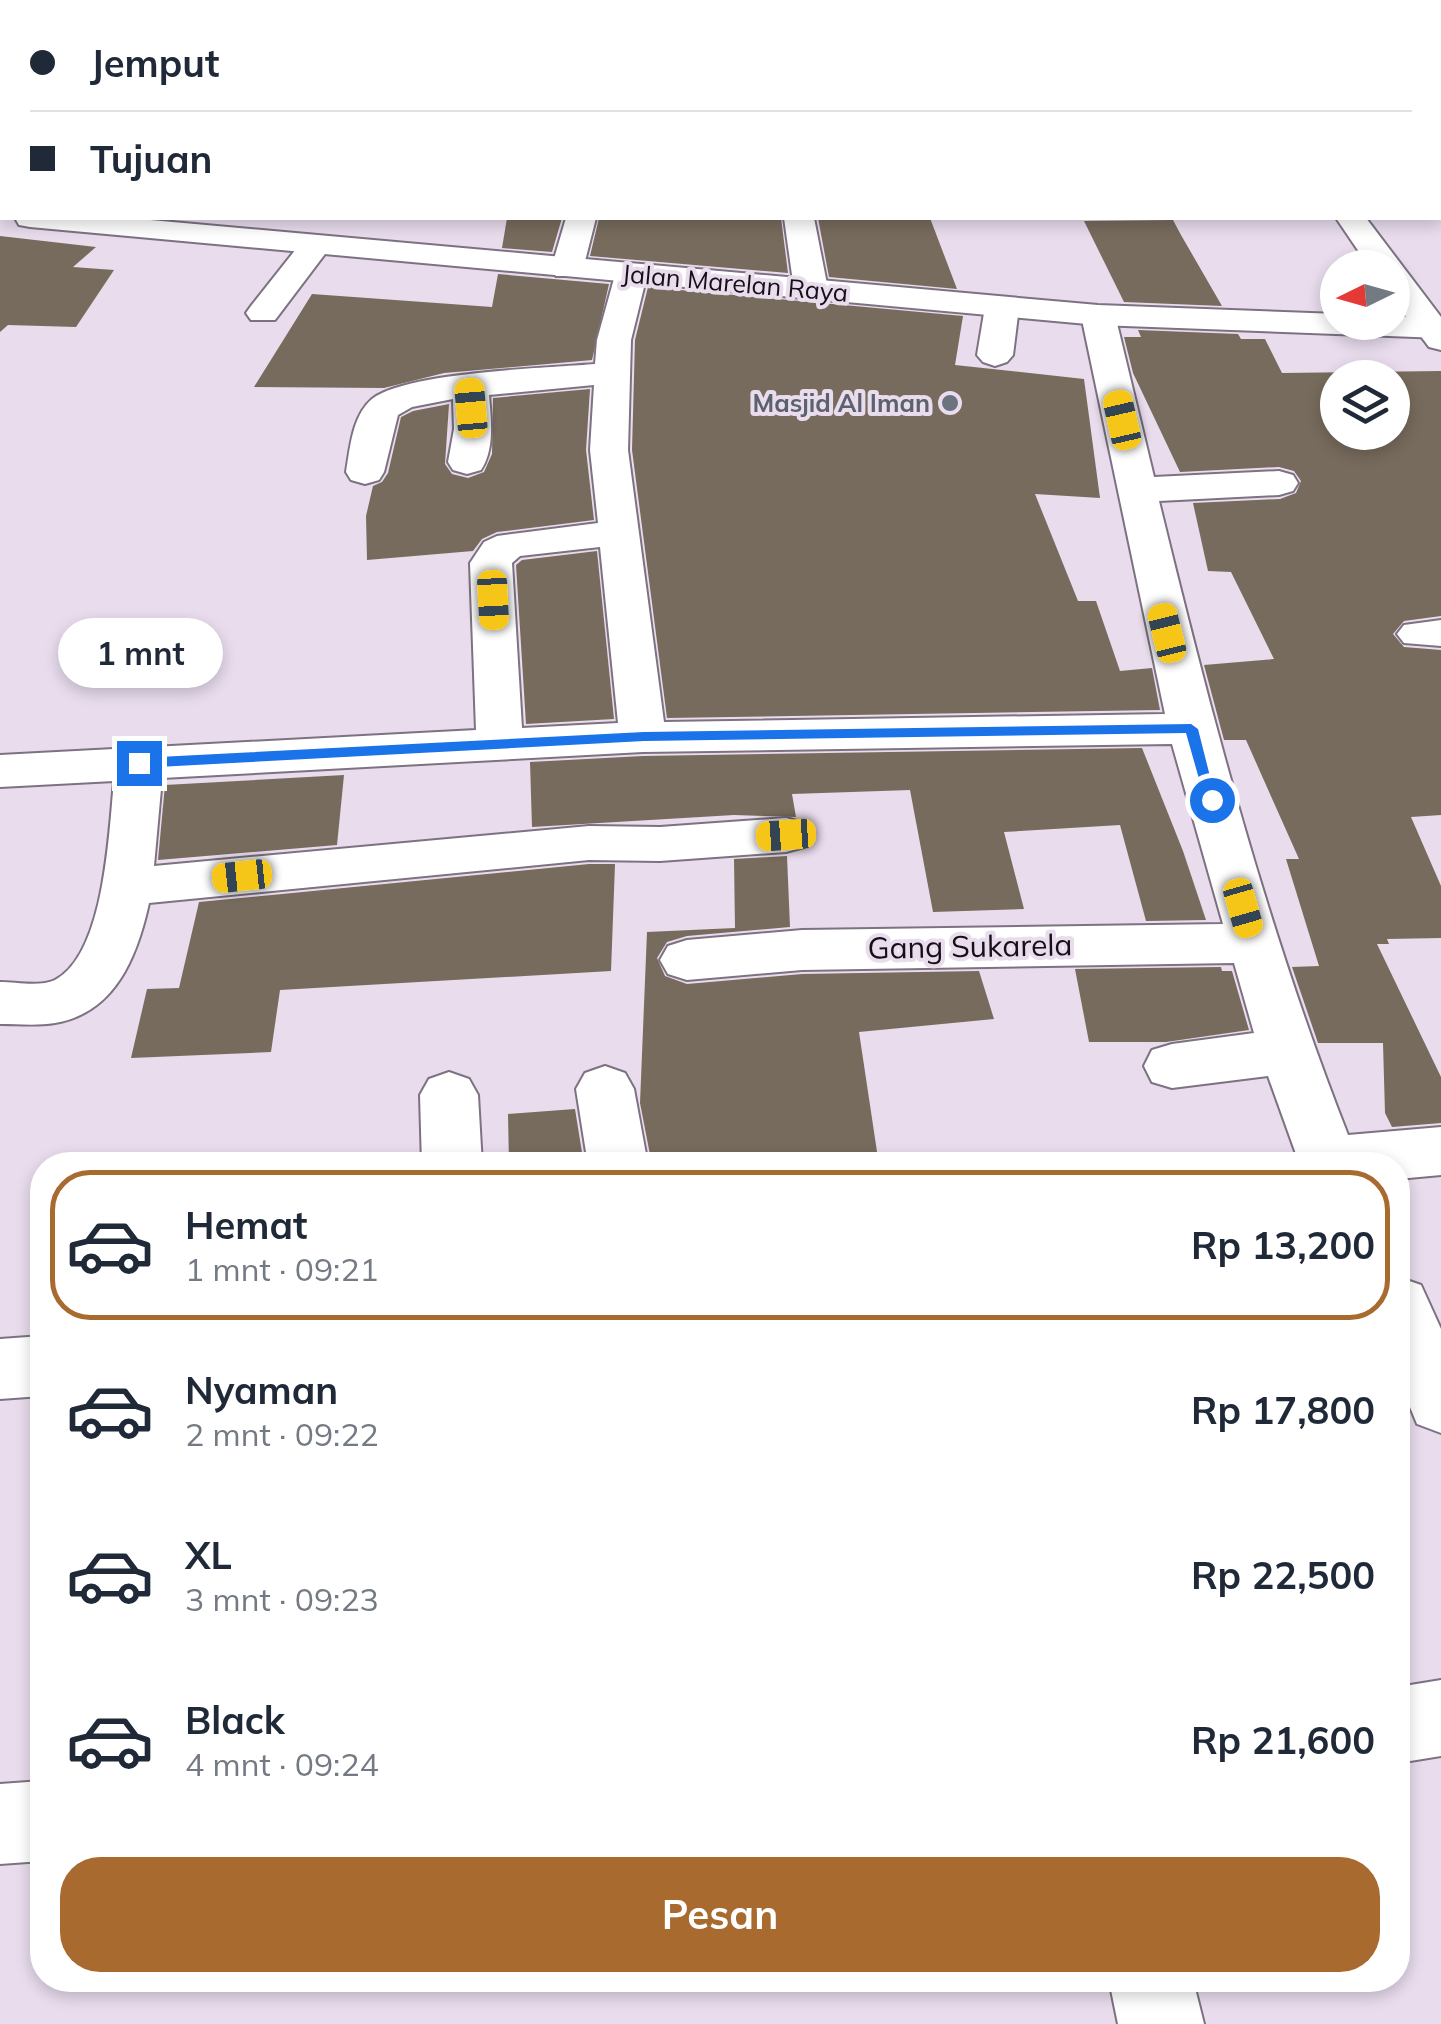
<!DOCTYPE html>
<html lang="id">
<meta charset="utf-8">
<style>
:root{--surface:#fff;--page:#f2f2f3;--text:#1f2937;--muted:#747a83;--line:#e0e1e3;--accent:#a86a2f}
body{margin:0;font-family:Mulish,sans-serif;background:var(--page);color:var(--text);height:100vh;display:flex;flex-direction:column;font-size:38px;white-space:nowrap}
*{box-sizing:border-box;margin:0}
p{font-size:32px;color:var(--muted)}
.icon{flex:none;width:55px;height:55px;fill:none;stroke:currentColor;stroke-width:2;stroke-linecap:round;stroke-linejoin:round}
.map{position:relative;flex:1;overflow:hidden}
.drawer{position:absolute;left:30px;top:1152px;width:1380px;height:840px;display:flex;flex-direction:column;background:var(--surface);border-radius:40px;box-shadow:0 5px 15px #0003}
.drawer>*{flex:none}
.guide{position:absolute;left:0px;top:0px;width:1442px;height:220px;box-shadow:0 5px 15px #0003;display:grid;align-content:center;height:220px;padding:0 30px;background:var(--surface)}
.needle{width:65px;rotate:265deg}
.tools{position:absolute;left:1320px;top:250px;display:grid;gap:20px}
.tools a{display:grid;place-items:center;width:90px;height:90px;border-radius:50%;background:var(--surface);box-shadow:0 5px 15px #0003;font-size:50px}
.end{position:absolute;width:45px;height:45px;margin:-22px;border:12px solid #1a73e8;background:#fff;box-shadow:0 0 0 5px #fff}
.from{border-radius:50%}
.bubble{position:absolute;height:70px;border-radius:35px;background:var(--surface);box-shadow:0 5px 15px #0003;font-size:32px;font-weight:700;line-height:70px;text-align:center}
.car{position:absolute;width:30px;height:60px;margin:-30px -15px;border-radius:12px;box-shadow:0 0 8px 2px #0007;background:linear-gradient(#f5c518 24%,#345 0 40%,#f5c518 0 76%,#345 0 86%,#f5c518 0)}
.guide b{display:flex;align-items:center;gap:35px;height:95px;font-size:38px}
.guide b+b{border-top:2px solid var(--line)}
.guide i{width:25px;height:25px;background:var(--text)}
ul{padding:18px 0 0;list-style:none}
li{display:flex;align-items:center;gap:30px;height:150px;margin:0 20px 15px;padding:0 10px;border:5px solid transparent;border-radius:40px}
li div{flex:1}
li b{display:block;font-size:38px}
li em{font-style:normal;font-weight:700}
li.active{border-color:var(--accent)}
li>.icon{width:90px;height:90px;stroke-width:1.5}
.action{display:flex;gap:20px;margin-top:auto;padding:20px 30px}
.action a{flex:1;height:115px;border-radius:40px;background:var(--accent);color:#fff;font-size:40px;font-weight:700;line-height:115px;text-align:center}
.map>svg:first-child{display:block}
</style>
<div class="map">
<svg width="1441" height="2024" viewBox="0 0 1441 2024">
<rect width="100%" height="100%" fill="#e8dced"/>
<path fill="#776b5d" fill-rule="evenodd" d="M507 218H562L552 252 502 248Z
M599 218H781L788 273 590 256Z
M818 218H930L957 289 829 277Z
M1173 220 1181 235 1222 306 1124 302 1084 221Z
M0 236 96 247 73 267 114 270 76 327 8 325 0 332Z
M498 274 609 284 592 360 444 373 384 388 254 387 312 294 492 307Z
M648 287 963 316 955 365 1084 379 1100 498 1035 494 1078 601H1096L1120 671 1152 668 1160 710 667 718 632 450 635 340Z
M1138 330 1238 334 1241 339H1265L1282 373 1441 371V616L1404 621 1393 634 1404 647 1441 650V815L1411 817 1441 886V938L1387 939 1389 944H1377L1441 1077V1123L1392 1127 1385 1113 1383 1043H1318L1292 967 1319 966 1286 859H1299L1246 740H1224L1204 665 1274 659 1231 572 1208 571 1193 503 1280 499 1296 493 1301 481 1294 471 1279 467 1180 472 1133 373 1124 337H1141ZM1338 378H1392V432H1338Z
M590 389 586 450 594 520 497 532 482 539 473 551 367 560 366 516 373 486 382 482 388 473 401 417 413 411 449 404 445 464 452 474 468 478 484 472 492 454 493 398Z
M597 551 614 719 526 724 516 565 522 560Z
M1142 748 1183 851 1206 920 1146 921 1120 825 1004 832 1024 909 933 912 910 790 792 794 796 817 734 815 532 827 530 762 643 756Z
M344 775 337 845 158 860 165 785Z
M787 856 790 927 687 936 667 942 657 958 665 976 687 984 802 974 979 971 994 1019 859 1032 879 1165H652L640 1103 647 932 735 928 734 859Z
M589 864H615L611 971 280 990 271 1052 131 1058 147 989 179 988 199 902Z
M1221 967 1222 971H1232L1249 1030 1166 1042H1089L1075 969Z
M575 1109 584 1165H509L508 1114Z"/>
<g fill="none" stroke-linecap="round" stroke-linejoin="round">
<defs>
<path id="minor" d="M451 0H475V2H451Z
M550 0H574V2H550Z
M725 0H749V2H725Z
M1072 0 1073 2 1048 1 1049 0Z
M1147 0H1172L1173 2H1149Z
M0 9H2V23H0Z
M1440 36H1441V52H1440Z
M0 72H2V88H0Z
M1440 83H1441V100H1440Z
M566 218H596L583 269 578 276H556L551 269Z
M784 218H814L828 289 823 296H799L794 289Z
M1336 218H1366L1441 317V350L1429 347 1392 298V268H1370Z
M315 236 326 239 331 246 275 320H251L246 313 251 306 304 239Z
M631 265 643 268 647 275 631 340 628 450 664 722 1165 714 1081 315 1086 308H1110L1115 315 1154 477 1279 471 1293 475 1298 483 1293 491 1279 495 1159 501C1211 715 1267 929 1348 1135L1441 1127V1175L1398 1179V1165H1300L1268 1076 1172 1088 1152 1082 1144 1066 1152 1050 1172 1044 1254 1033 1234 963 802 970 687 980 668 974 660 960 668 946 687 940 802 930 1223 924 1172 744 643 752 162 778 154 866 589 826 660 827 786 818 804 823 811 835 804 847 786 852 660 861 589 860 149 903C137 957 115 1013 55 1023 37 1026 18 1024 0 1024V982C16 982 40 987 55 980 105 954 109 831 114 781L0 787V755L476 730 470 563 484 542 497 536 598 523 590 450 594 385 489 395C491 419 495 449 481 470L467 474 453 470 448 462 454 429 453 399 412 407 398 415 384 472 379 480 365 484 351 480 346 472C350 449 352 416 372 399 406 372 548 368 595 364L597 340 615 275 619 268ZM600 547 618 723 522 728 512 563 520 556Z
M1002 297 1014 300 1019 307 1013 355 1007 362 995 366 983 362 977 355 985 307 990 300Z
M1441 620V646L1404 643 1397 634 1404 625Z
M605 1066 625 1073 634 1089 648 1165H588L576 1089 585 1073Z
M449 1072 469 1079 478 1095 482 1165H422L420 1095 429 1079Z
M1398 1277 1421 1285 1441 1329V1433L1417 1424 1398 1378Z
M42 1336V1396L0 1399V1339Z
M1441 1680V1756L1398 1763V1687Z
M42 1781V1861L0 1864V1784Z
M1109 1980H1193L1204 2024H1118Z"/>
<path id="major" d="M15 218H128L1098 305 1338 314V322H1392V316L1441 318V338L1098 325 30 227 19 225Z"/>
</defs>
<use href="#minor" stroke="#7d7281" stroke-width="4"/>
<use href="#major" stroke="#7d7281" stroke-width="4"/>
<use href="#minor" fill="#fff" fill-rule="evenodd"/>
<use href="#major" fill="#fff" fill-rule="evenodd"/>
</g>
<path fill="#1a73e8" d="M1191 724 1198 729 1217 804 1205 800 1186 733 644 741 139 768 132 763 139 758 644 732Z"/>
<circle fill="#6b7280" stroke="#e8dced" stroke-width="4" cx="950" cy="403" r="10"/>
<g text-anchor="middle" stroke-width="8" stroke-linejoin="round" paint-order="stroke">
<g font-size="25" fill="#141015" stroke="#e8dced">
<text transform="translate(735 283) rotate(5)" y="9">Jalan Marelan Raya</text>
</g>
<g font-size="25" font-weight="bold" fill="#5b616d" stroke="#e8dced" text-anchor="end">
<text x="930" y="412">Masjid Al Iman</text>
</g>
<g font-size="30" fill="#141015" stroke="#e8dced">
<text transform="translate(970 947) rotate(-1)" y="10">Gang Sukarela</text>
</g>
</g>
</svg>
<div class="tools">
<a><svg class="needle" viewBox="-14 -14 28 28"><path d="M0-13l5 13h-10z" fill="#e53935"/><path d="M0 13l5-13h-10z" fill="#747a83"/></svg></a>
<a><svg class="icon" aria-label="layers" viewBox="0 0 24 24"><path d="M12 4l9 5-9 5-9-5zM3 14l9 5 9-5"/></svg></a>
</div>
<i class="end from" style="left:1212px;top:800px"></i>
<i class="end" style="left:139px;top:763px"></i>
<div class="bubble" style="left:58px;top:618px;width:165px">1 mnt</div>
<i class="car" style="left:471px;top:408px;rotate:355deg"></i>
<i class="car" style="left:1122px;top:420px;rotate:347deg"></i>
<i class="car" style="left:493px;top:600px;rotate:177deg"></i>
<i class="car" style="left:1167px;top:633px;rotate:346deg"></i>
<i class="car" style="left:786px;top:835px;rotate:266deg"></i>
<i class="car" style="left:242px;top:876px;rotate:264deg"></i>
<i class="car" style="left:1243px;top:908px;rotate:164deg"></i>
<div class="guide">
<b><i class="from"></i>Jemput</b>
<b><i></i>Tujuan</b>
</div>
<section class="drawer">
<ul>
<li class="active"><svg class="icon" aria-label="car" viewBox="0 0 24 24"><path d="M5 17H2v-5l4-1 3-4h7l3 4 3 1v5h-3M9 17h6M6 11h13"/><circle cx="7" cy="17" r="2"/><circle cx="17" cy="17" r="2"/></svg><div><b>Hemat</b><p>1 mnt · 09:21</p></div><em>Rp 13,200</em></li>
<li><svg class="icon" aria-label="car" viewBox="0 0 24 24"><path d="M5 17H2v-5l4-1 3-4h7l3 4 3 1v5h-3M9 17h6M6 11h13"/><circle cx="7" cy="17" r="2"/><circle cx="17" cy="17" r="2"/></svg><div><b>Nyaman</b><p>2 mnt · 09:22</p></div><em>Rp 17,800</em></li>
<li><svg class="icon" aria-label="car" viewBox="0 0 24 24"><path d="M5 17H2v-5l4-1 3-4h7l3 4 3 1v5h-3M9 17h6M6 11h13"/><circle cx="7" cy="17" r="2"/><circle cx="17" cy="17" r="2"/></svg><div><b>XL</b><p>3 mnt · 09:23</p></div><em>Rp 22,500</em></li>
<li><svg class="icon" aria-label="car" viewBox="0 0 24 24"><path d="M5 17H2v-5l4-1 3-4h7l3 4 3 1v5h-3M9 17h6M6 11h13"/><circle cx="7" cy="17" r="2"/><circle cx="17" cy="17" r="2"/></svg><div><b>Black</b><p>4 mnt · 09:24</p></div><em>Rp 21,600</em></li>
</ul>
<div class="action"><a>Pesan</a></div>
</section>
</div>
